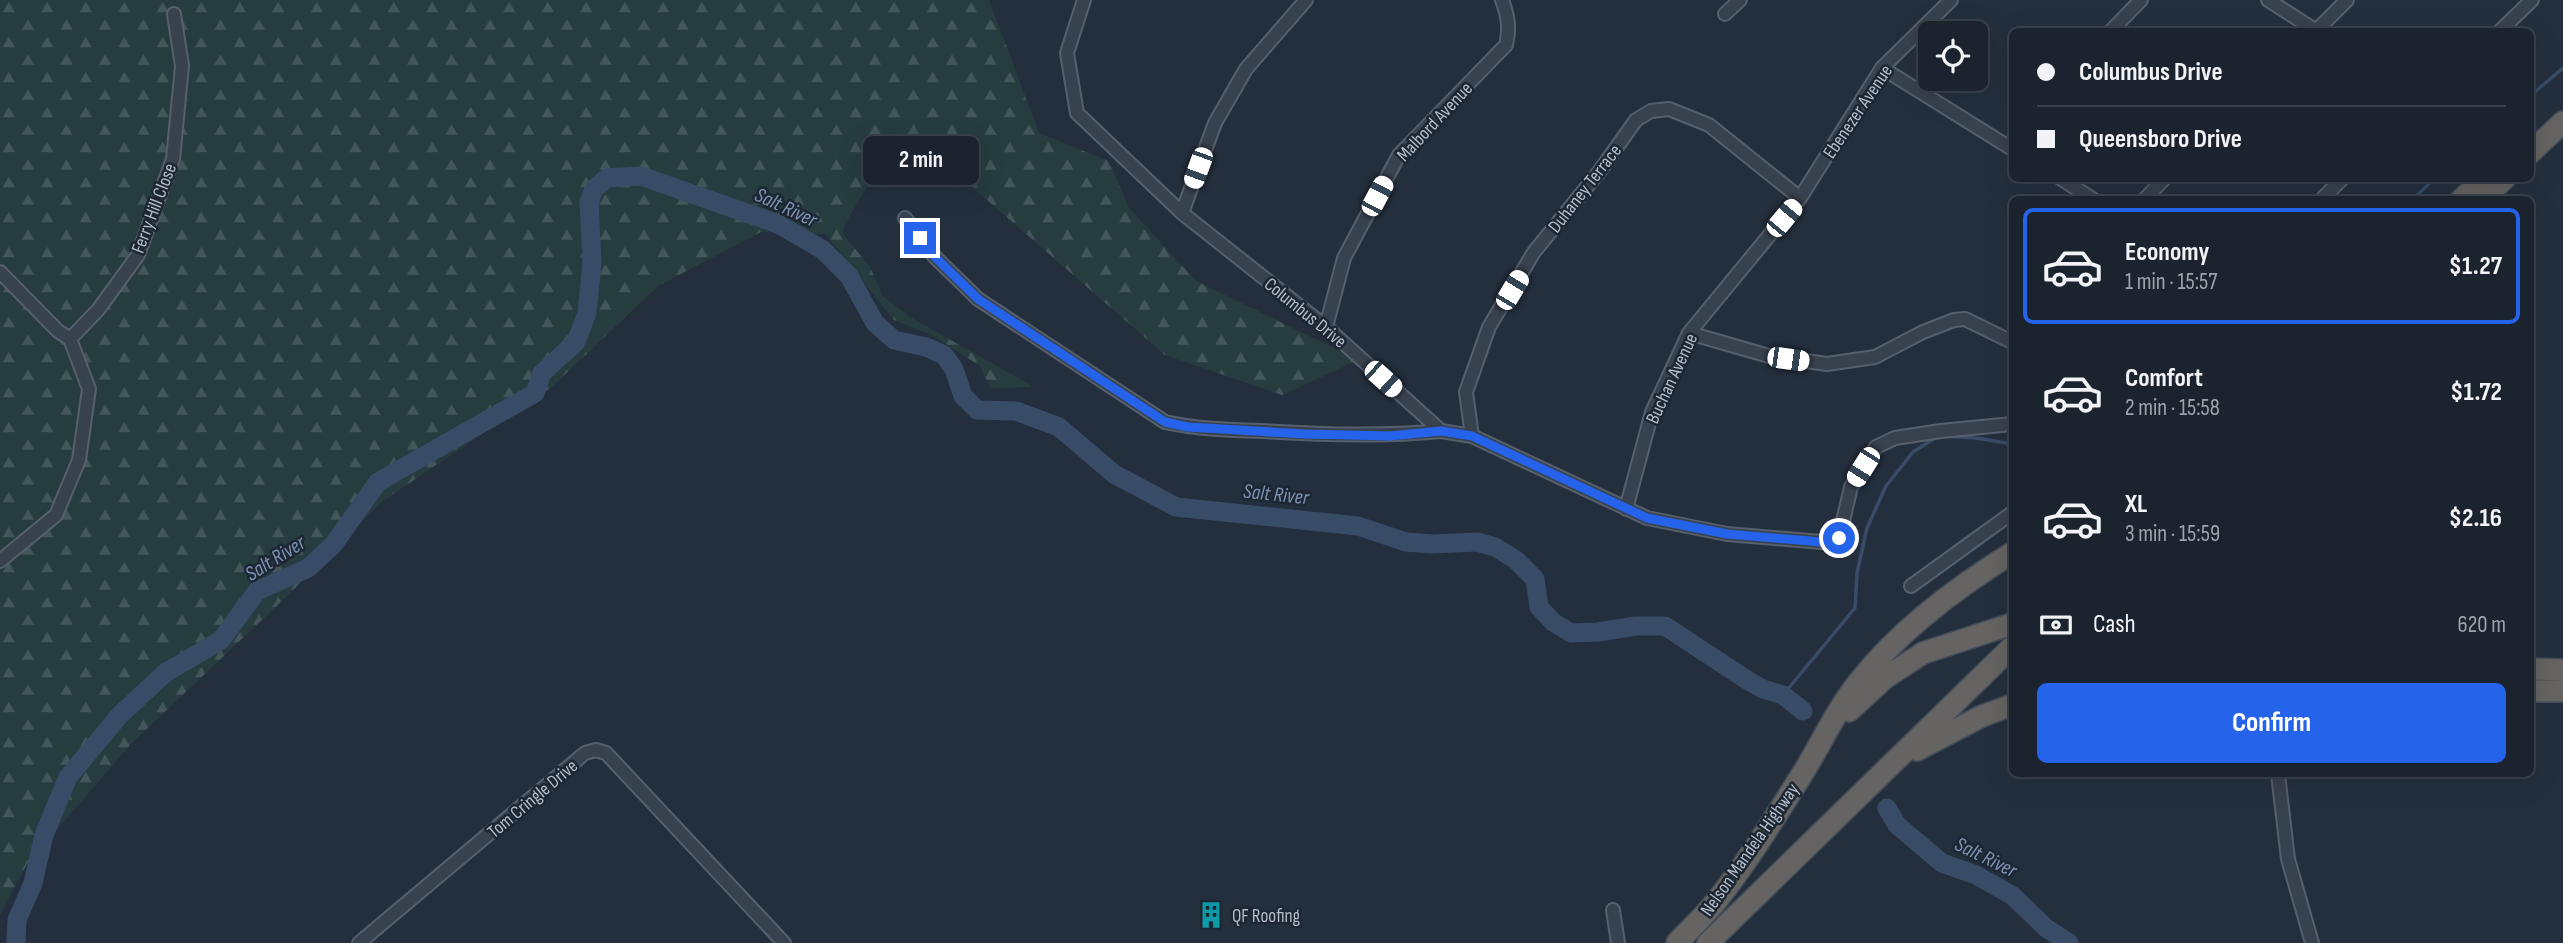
<!DOCTYPE html>
<meta charset="utf-8">
<style>
:root{--surface:#1b232e;--page:#282f3a;--text:#f1f3f6;--muted:#a0a4aa;--line:#39404a;--accent:#2563eb}
body{margin:0;font-family:"Sofia Sans Condensed",sans-serif;background:var(--page);color:var(--text);height:100vh;display:flex;flex-direction:column;font-size:26px;white-space:nowrap}
*{box-sizing:border-box;margin:0}
p{font-size:23px;color:var(--muted)}
.icon{flex:none;width:38px;height:38px;fill:none;stroke:currentColor;stroke-width:2;stroke-linecap:round;stroke-linejoin:round}
.map{position:relative;flex:1;overflow:hidden}
.side{position:absolute;left:2009px;top:196px;width:525px;height:581px;display:flex;flex-direction:column;background:var(--surface);border-radius:10px;box-shadow:0 7px 28px #0002,0 0 0 2px var(--line)}
.side>*{flex:none}
.banner{position:absolute;left:2009px;top:28px;width:525px;height:154px;border-radius:10px;box-shadow:0 7px 28px #0002,0 0 0 2px var(--line);display:grid;align-content:center;height:154px;padding:0 28px;background:var(--surface)}
.fabs{position:absolute;left:1918px;top:21px;display:grid;gap:14px}
.fabs a{display:grid;place-items:center;width:70px;height:70px;border-radius:10px;background:var(--surface);box-shadow:0 7px 28px #0002,0 0 0 2px var(--line);font-size:35px}
.end{position:absolute;width:32px;height:32px;margin:-16px;border:9px solid #2563eb;background:#fff;box-shadow:0 0 0 4px #fff}
.from{border-radius:50%}
.bubble{position:absolute;height:49px;border-radius:10px;background:var(--surface);box-shadow:0 7px 28px #0002,0 0 0 2px var(--line);font-size:23px;font-weight:700;line-height:49px;text-align:center}
.car{position:absolute;width:21px;height:42px;margin:-21px -10px;border-radius:9px;box-shadow:0 0 5px 2px #0007;background:linear-gradient(#fff 24%,#345 0 40%,#fff 0 76%,#345 0 86%,#fff 0)}
.banner b{display:flex;align-items:center;gap:24px;height:66px;font-size:26px}
.banner b+b{border-top:2px solid var(--line)}
.banner i{width:18px;height:18px;background:var(--text)}
ul{padding:12px 0 0;list-style:none}
li{display:flex;align-items:center;gap:21px;height:116px;margin:0 14px 10px;padding:0 14px;border:4px solid transparent;border-radius:10px}
li div{flex:1}
li b{display:block;font-size:26px}
li em{font-style:normal;font-weight:700}
li.selected{border-color:var(--accent)}
li>.icon{width:63px;height:63px;stroke-width:1.5}
.pay{display:flex;align-items:center;gap:18px;height:77px;padding:0 28px;font-size:26px}
.pay p{margin-inline-start:auto}
.cta{display:flex;gap:14px;margin-top:auto;padding:14px 28px}
.cta a{flex:1;height:80px;border-radius:10px;background:var(--accent);color:#fff;font-size:28px;font-weight:700;line-height:80px;text-align:center}
.map>svg:first-child{display:block}
</style>
<div class="map">
<svg width="2563" height="943" viewBox="0 0 2563 943">
<defs>
<pattern id="forest-firs" width="22" height="20" patternUnits="userSpaceOnUse" patternTransform="scale(1.75)"><rect width="22" height="20" fill="#263c3f"/><path d="M5 1l3.5 6h-7zM16 11l3.5 6h-7z" fill="#435659"/></pattern>
</defs>
<rect width="100%" height="100%" fill="#242f3e"/>
<path fill="url(#forest-firs)" d="M0 0H989L1039 133 1109 161 1129 208 1196 281 1358 360 1282 395 1165 355 964 180 934 168 866 188 844 226 843 234 870 267 883 296 910 317 1034 387 990 388 980 366 932 335 894 320 825 234 761 232 658 286 552 387 380 503 285 598 131 744 27 864 0 915Z"/>
<g fill="none" stroke-linecap="round" stroke-linejoin="round">
<path stroke="#394c67" stroke-width="3.5" d="M2530 96 2563 68
M2412 200 2435 178
M1783 695 1855 608 1857 573 1867 528 1886 486 1913 452 1938 436 1976 438 2012 444"/>
<path stroke="#394c67" stroke-width="19" d="M1887 808 1897 825 1942 863 1976 875 2013 896 2046 928 2069 943
M16 943 17 920 33 883 44 835 68 777 120 715 165 673 221 640 257 591 308 568 333 545 378 482 535 393 542 373 576 342 587 313 592 263 589 202 594 189 607 178 641 176 778 224 823 250 849 276 875 323 894 340 926 347 944 355 954 369 963 396 977 410 1016 411 1059 427 1114 474 1176 507 1358 526 1406 542 1432 544 1477 542 1495 547 1516 560 1535 579 1539 607 1553 622 1571 633 1598 632 1636 626H1665L1747 680 1763 689 1783 695 1803 711"/>
<defs>
<path id="minor" d="M1084 0 1067 53 1077 113 1182 213 1326 327 1441 431 1472 436 1647 518 1727 534 1833 543 1839 538 1851 487 1876 447 1895 438 1941 431 2012 424
M2268 0 2318 32
M1725 14 1740 0
M2110 32 2141 0
M2315 32 2347 0
M2499 32 2532 0
M1882 68 2012 149
M2060 178 2094 200
M2144 200 2165 178
M2321 200 2343 178
M1182 213 1215 123 1246 69 1306 0
M905 218 935 257 978 299 1165 422C1197 429 1229 430 1262 431 1322 435 1381 437 1441 431
M0 272 58 331 70 339 89 389 79 460 56 515 0 561
M1326 327 1344 258 1399 155 1506 45C1510 28 1508 16 1502 0
M1689 333 1769 356 1827 364 1875 357 1923 332 1954 320 1965 319 2012 342
M70 339 98 310 138 255 173 159 182 66 174 14
M1472 436 1466 392 1489 327 1534 252 1599 172 1636 120 1651 111 1669 109 1709 125 1800 198
M1626 509 1652 412 1689 333 1800 198 1882 68 1951 0
M1911 586 2012 513
M2278 774 2288 859 2312 943
M1613 910 1618 943
M359 943 585 753 596 750 606 753 784 943"/>
<path id="trunk" d="M2530 153 2563 122
M2461 200 2484 178
M2483 200 2505 178
M2530 669 2563 670
M2530 691H2563
M1849 711 1885 678 1923 653 2012 624
M1917 750 1982 716 2012 705
M1677 943C1689 930 1702 918 1714 904 1748 862 1777 814 1806 768 1824 738 1839 705 1862 678 1902 628 1959 586 2012 553
M1708 943 2012 647"/>
</defs>
<use href="#minor" stroke="#565f6c" stroke-width="16"/>
<use href="#trunk" stroke="#434c59" stroke-width="24"/>
<use href="#minor" stroke="#38414e" stroke-width="12"/>
<use href="#trunk" stroke="#656462" stroke-width="21"/>
</g>
<g fill="none" stroke-linecap="round" stroke-linejoin="round">
<path stroke="#2563eb" stroke-width="9" d="M920 238 935 257 978 299 1165 422 1188 427 1305 434 1390 436 1441 431 1472 436 1647 518 1727 534 1833 543 1839 538"/>
</g>
<defs>
<symbol id="building-bare" viewBox="-9 -9 18 18"><path d="M-4-6H4V6H1V3H-1V6H-4ZM-2.5-4.3h1.7v1.8h-1.7ZM.8-4.3h1.7v1.8H.8ZM-2.5-1h1.7V.8h-1.7ZM.8-1h1.7V.8H.8Z" fill="#0f9aa8" stroke="#1d2633" stroke-width="2.5" paint-order="stroke"/></symbol>
</defs>
<g fill-rule="evenodd">
<use href="#building-bare" x="1192" y="896" width="38" height="38"/>
</g>
<g text-anchor="middle" stroke-width="5" stroke-linejoin="round" paint-order="stroke">
<g font-size="19" fill="#b4bcc9" stroke="#1d2633">
<text transform="translate(1857 111) rotate(-56)" y="7">Ebenezer Avenue</text>
<text transform="translate(1434 121) rotate(-47)" y="7">Malbord Avenue</text>
<text transform="translate(1584 188) rotate(-52)" y="7">Duhaney Terrace</text>
<text transform="translate(153 208) rotate(-69)" y="7">Ferry Hill Close</text>
<text transform="translate(1306 312) rotate(39)" y="7">Columbus Drive</text>
<text transform="translate(1671 378) rotate(-65)" y="7">Buchan Avenue</text>
<text transform="translate(532 798) rotate(-40)" y="7">Tom Cringle Drive</text>
<text transform="translate(1749 849) rotate(-55)" y="7">Nelson Mandela Highway</text>
</g>
<g font-size="19" fill="#b4bcc9" stroke="#1d2633" text-anchor="start">
<text x="1232" y="922">QF Roofing</text>
</g>
<g font-size="21" font-style="italic" fill="#7c92b1" stroke="#1d2633">
<text transform="translate(786 207) rotate(25)" y="7">Salt River</text>
<text transform="translate(1276 494) rotate(6)" y="7">Salt River</text>
<text transform="translate(275 558) rotate(-32)" y="7">Salt River</text>
<text transform="translate(1986 857) rotate(26)" y="7">Salt River</text>
</g>
</g>
</svg>
<div class="fabs">
<a><svg class="icon" aria-label="locate" viewBox="0 0 24 24"><circle cx="12" cy="12" r="6"/><path d="M12 2v4M12 18v4M2 12h4M18 12h4"/></svg></a>
</div>
<i class="end from" style="left:1839px;top:538px"></i>
<i class="end" style="left:920px;top:238px"></i>
<div class="bubble" style="left:863px;top:136px;width:116px">2 min</div>
<i class="car" style="left:1198px;top:168px;rotate:200deg"></i>
<i class="car" style="left:1377px;top:196px;rotate:28deg"></i>
<i class="car" style="left:1784px;top:218px;rotate:40deg"></i>
<i class="car" style="left:1512px;top:290px;rotate:31deg"></i>
<i class="car" style="left:1788px;top:359px;rotate:98deg"></i>
<i class="car" style="left:1383px;top:379px;rotate:132deg"></i>
<i class="car" style="left:1863px;top:467px;rotate:212deg"></i>
<div class="banner">
<b><i class="from"></i>Columbus Drive</b>
<b><i></i>Queensboro Drive</b>
</div>
<section class="side">
<ul>
<li class="selected"><svg class="icon" aria-label="car" viewBox="0 0 24 24"><path d="M5 17H2v-5l4-1 3-4h7l3 4 3 1v5h-3M9 17h6M6 11h13"/><circle cx="7" cy="17" r="2"/><circle cx="17" cy="17" r="2"/></svg><div><b>Economy</b><p>1 min · 15:57</p></div><em>$1.27</em></li>
<li><svg class="icon" aria-label="car" viewBox="0 0 24 24"><path d="M5 17H2v-5l4-1 3-4h7l3 4 3 1v5h-3M9 17h6M6 11h13"/><circle cx="7" cy="17" r="2"/><circle cx="17" cy="17" r="2"/></svg><div><b>Comfort</b><p>2 min · 15:58</p></div><em>$1.72</em></li>
<li><svg class="icon" aria-label="car" viewBox="0 0 24 24"><path d="M5 17H2v-5l4-1 3-4h7l3 4 3 1v5h-3M9 17h6M6 11h13"/><circle cx="7" cy="17" r="2"/><circle cx="17" cy="17" r="2"/></svg><div><b>XL</b><p>3 min · 15:59</p></div><em>$2.16</em></li>
</ul>
<div class="pay"><svg class="icon" aria-label="cash" viewBox="0 0 24 24"><path d="M3 7h18v10H3z"/><circle cx="12" cy="12" r="2"/></svg>Cash<p>620 m</p></div>
<div class="cta"><a>Confirm</a></div>
</section>
</div>
